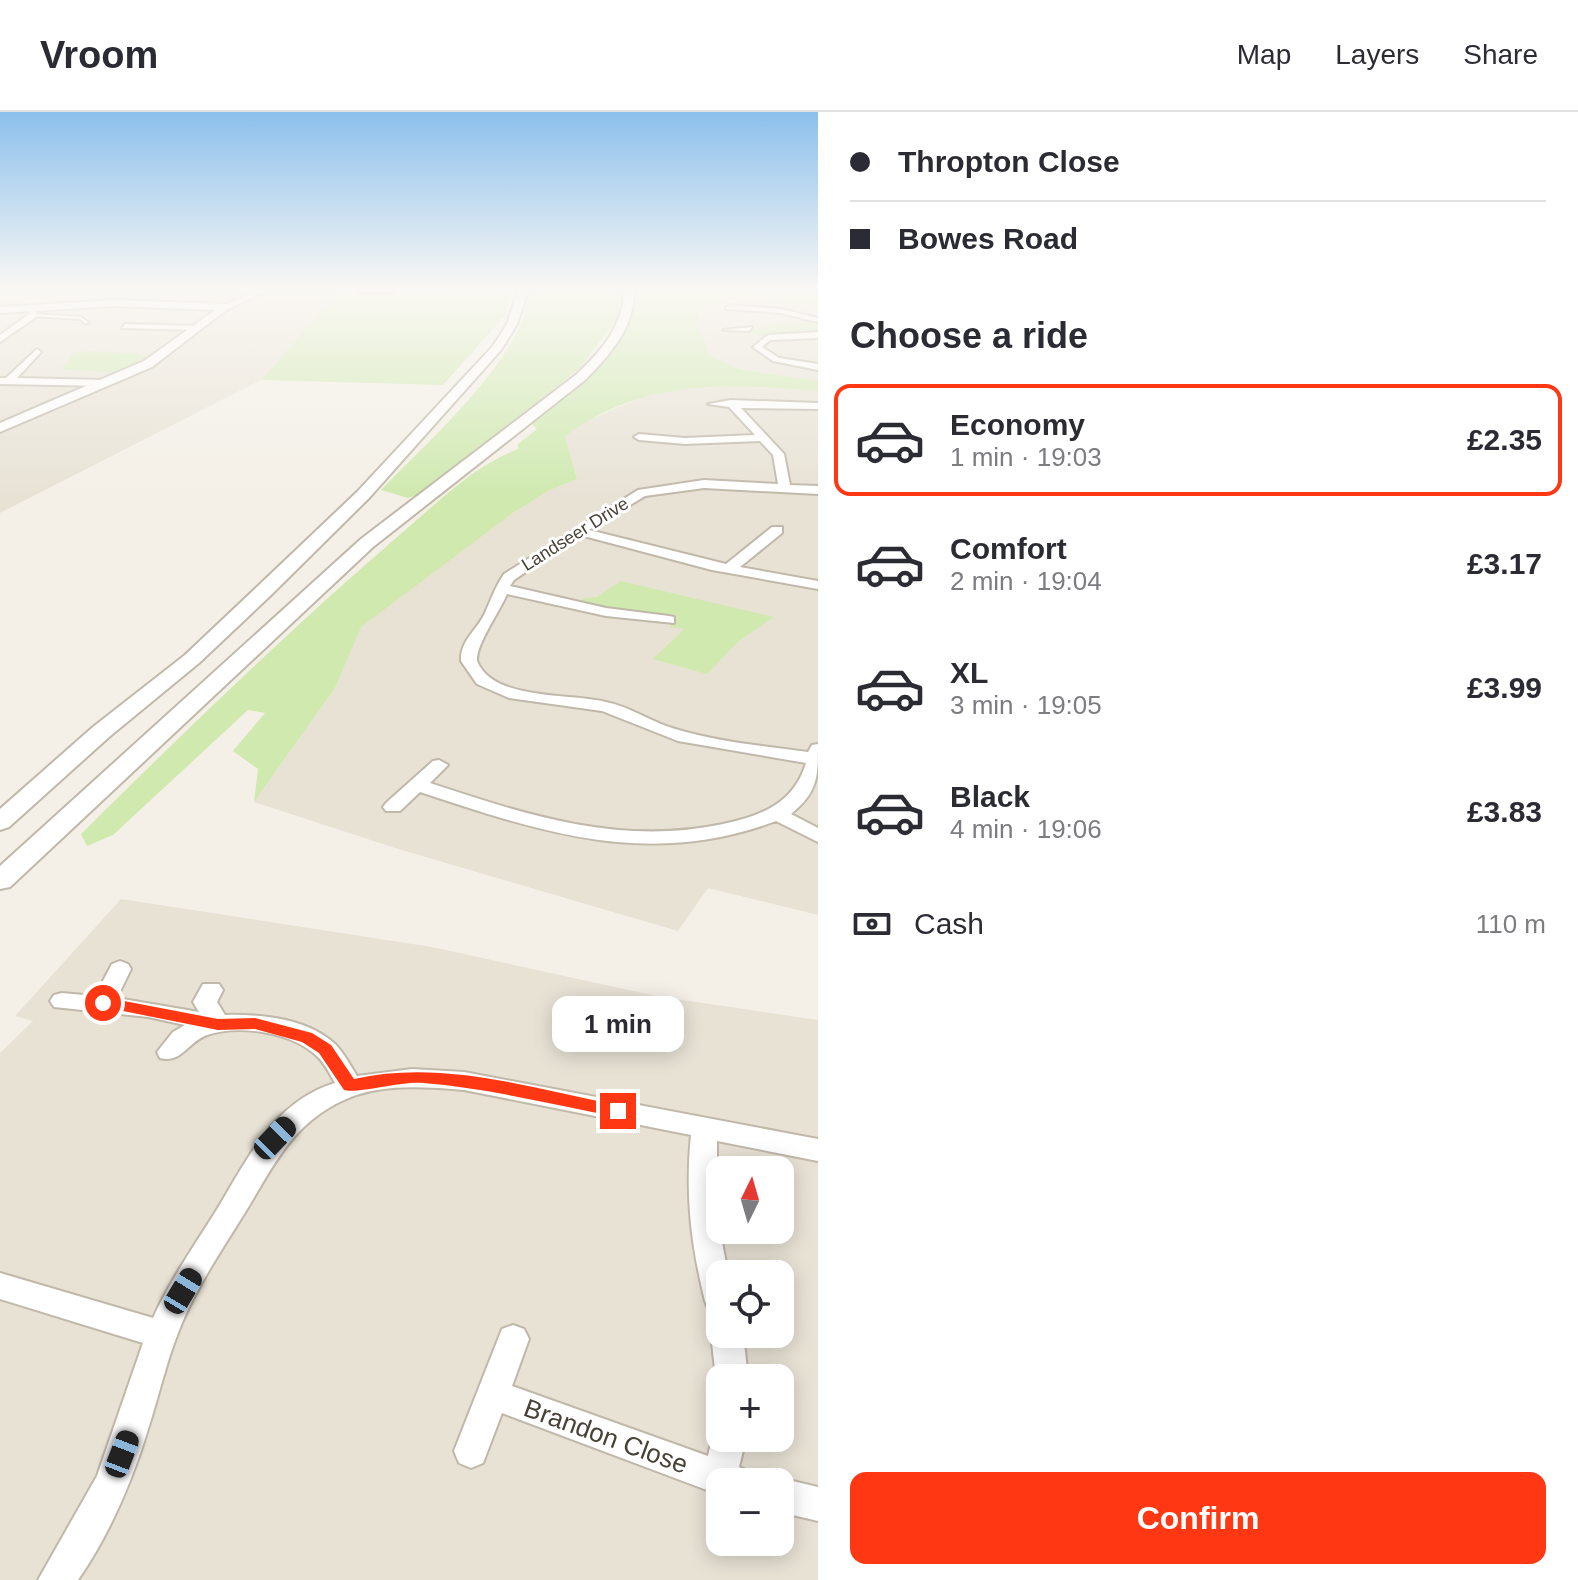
<!DOCTYPE html>
<meta charset="utf-8">
<style>
:root{--surface:#fff;--page:#f2f2f3;--text:#2b2b33;--muted:#7c7c81;--line:#e1e1e2;--accent:#ff3713}
body{margin:0;font-family:Arial,sans-serif;background:var(--page);color:var(--text);height:100vh;display:flex;flex-direction:column;font-size:30px;white-space:nowrap}
*{box-sizing:border-box;margin:0}
p{font-size:26px;color:var(--muted)}
.icon{flex:none;width:44px;height:44px;fill:none;stroke:currentColor;stroke-width:2;stroke-linecap:round;stroke-linejoin:round}
.map{position:relative;flex:1;overflow:hidden}
.side{display:flex;flex-direction:column;background:var(--surface);width:760px}
.side>*{flex:none}
.hud{display:grid;align-content:center;height:176px;padding:0 32px;background:var(--surface)}
.needle{width:52px;rotate:5deg}
.controls{position:absolute;left:706px;top:1044px;display:grid;gap:16px}
.controls a{display:grid;place-items:center;width:88px;height:88px;border-radius:16px;background:var(--surface);box-shadow:0 4px 20px #0003;font-size:40px}
.end{position:absolute;width:36px;height:36px;margin:-18px;border:10px solid #ff3713;background:#fff;box-shadow:0 0 0 4px #fff}
.from{border-radius:50%}
.bubble{position:absolute;height:56px;border-radius:16px;background:var(--surface);box-shadow:0 4px 20px #0003;font-size:26px;font-weight:800;line-height:56px;text-align:center}
.car{position:absolute;width:24px;height:48px;margin:-24px -12px;border-radius:10px;box-shadow:0 0 6px 2px #0007;background:linear-gradient(#222 24%,#8ab4d8 0 40%,#222 0 76%,#8ab4d8 0 86%,#222 0)}
.hud b{display:flex;align-items:center;gap:28px;height:76px;font-size:30px}
.hud b+b{border-top:2px solid var(--line)}
.hud i{width:20px;height:20px;background:var(--text)}
ul{padding:0;list-style:none}
li{display:flex;align-items:center;gap:24px;height:112px;margin:0 16px 12px;padding:0 16px;border:4px solid transparent;border-radius:16px}
li div{flex:1}
li b{display:block;font-size:30px}
li em{font-style:normal;font-weight:800}
li.current{border-color:var(--accent)}
li>.icon{width:72px;height:72px;stroke-width:1.5}
h2{padding:0 32px;font-size:36px;line-height:96px}
.pay{display:flex;align-items:center;gap:20px;height:88px;padding:0 32px;font-size:30px}
.pay p{margin-inline-start:auto}
.primary-button{display:flex;gap:16px;margin-top:auto;padding:16px 32px}
.primary-button a{flex:1;height:92px;border-radius:16px;background:var(--accent);color:#fff;font-size:32px;font-weight:800;line-height:92px;text-align:center}
header{display:flex;align-items:center;gap:48px;box-sizing:border-box;height:112px;padding:0 40px;background:var(--surface);border-bottom:2px solid var(--line)}
header strong{font-size:38px}
nav{display:flex;gap:44px;margin-inline-start:auto;font-size:28px}
main{display:flex;flex:1;min-height:0}
.map>svg:first-child{display:block}
</style>
<header>
<strong>Vroom</strong>
<nav><a>Map</a><a>Layers</a><a>Share</a></nav>
</header>
<main>
<div class="map">
<svg width="818" height="1468" viewBox="0 0 818 1468">
<rect width="100%" height="100%" fill="#f4f0e7"/>
<path fill="#e8e2d5" fill-rule="evenodd" d="M0 179H339L261 268 0 401Z
M724 188 818 191V269L739 257 709 242 697 211 702 194Z
M743 274 818 279V803L708 776 678 819 395 736 254 690 335 576 360 515 513 401 548 379 577 367 565 324 584 310 649 282 675 276Z
M121 787 432 835 656 884 818 908V1468H0V941L33 909 15 904ZM720 1058H780V1118H720ZM720 1162H780V1222H720ZM720 1266H780V1326H720ZM720 1370H780V1430H720Z"/>
<path fill="#cfe9af" d="M339 179 498 183 497 179H519V183H511L504 205 443 273 261 268Z
M529 179H625L618 206 579 257 420 382 408 386 381 378C425 332 527 243 529 179Z
M637 179H818V191L724 188 702 194 697 211 709 242 739 257 818 269V279C724 272 646 265 565 324L577 367 548 379 513 401 361 515 335 576 254 690 258 657 233 639 265 601 248 598 113 723 87 734 81 722C183 621 287 520 396 426 433 395 473 353 518 337V332L537 317 532 312C575 276 633 241 637 179Z
M818 210V222L765 225 747 220C770 212 794 210 818 210Z
M94 239 149 243 118 261 61 257 74 241Z
M621 469 774 505 740 528 707 562 653 547 684 517 670 515 673 508 577 491 584 486 597 485Z"/>
<g fill="none" stroke-linecap="round" stroke-linejoin="round">
<defs>
<path id="service" d="M33 202 81 205 89 211 86 212 80 207 32 204Z"/>
<path id="minor" d="M255 179H266L228 197 221 195Z
M30 193 37 195 36 205 0 230V223L29 202Z
M729 193 781 197 818 206V210L781 201 726 197Z
M125 212 195 214 199 216 195 218 122 216Z
M752 215 749 219 723 218Z
M818 220V226L770 228 762 235 779 246 818 252V258L773 249 753 235 768 223Z
M37 237 41 240 17 266 106 268 111 271 106 274 0 272V266H6Z
M731 288 818 291V297L741 296 784 342 790 373 818 374V382L704 376 645 384 589 418 726 452 772 415H782V421L740 455 818 469V477L712 458 580 423 514 468 510 474 606 496 669 504 674 505V511L606 504 507 482C499 501 476 532 477 549 493 589 570 581 606 590 631 595 651 610 675 617 718 630 764 634 808 640L812 633 818 632C818 665 818 680 791 702L818 716V730L776 709C650 757 541 720 420 680L400 699H386L383 695 386 691 433 649 439 648 448 653 430 671C527 703 620 734 723 712 762 704 794 691 806 651L678 629 602 599 509 586 477 572 461 549C460 529 476 519 484 503 491 488 495 475 504 462L638 378 704 368 778 372 773 343 760 329 685 332 639 328 634 325 639 322 685 326 755 323 729 295 708 292Z
M120 849 128 852 131 857 117 886 199 900 193 890 203 872H219L223 878 217 890 225 903C260 902 307 906 335 932 344 941 350 953 357 964L412 957 464 960 818 1027V1049L717 1029V1103L728 1162H720V1202L709 1199 705 1189C691 1133 685 1081 691 1023L464 978C425 975 380 971 344 988 295 1010 275 1050 249 1094 224 1135 195 1176 178 1221 166 1251 159 1283 149 1314 133 1367 110 1422 78 1468H38L97 1364 143 1231 0 1187V1161L153 1206C170 1169 194 1134 216 1099 247 1048 273 990 335 971 330 962 325 952 318 945 293 920 239 912 207 923 188 930 181 952 160 946L157 940 173 920 185 913 148 905 54 895 50 889 54 883 62 881 95 884 112 852Z
M720 1210V1222H743L748 1266H720V1275L716 1266 711 1222Z
M513 1213 524 1217 529 1227 512 1274 708 1344 712 1326 720 1313V1326H746L739 1355 746 1358 751 1370H720V1383L502 1301 483 1351 471 1356 459 1351 454 1339 502 1217Z
M780 1366 818 1375V1409L780 1400V1370H770Z"/>
<path id="tertiary" d="M518 179H528L517 212 501 238 369 386 271 483 199 551 109 625 9 715 0 718V697L93 615 185 543 257 475 357 380 493 234 507 212Z
M624 179H634C634 216 610 243 585 268L373 435 10 775 0 777V754L361 427 577 262C601 239 623 215 624 179Z
M115 188 225 192 230 195 152 255 0 320V311L144 249 215 198 115 194 0 201V195Z"/>
</defs>
<use href="#service" stroke="#c0b8a9" stroke-width="4"/>
<use href="#minor" stroke="#c0b8a9" stroke-width="4"/>
<use href="#tertiary" stroke="#c0b8a9" stroke-width="4"/>
<use href="#service" fill="#fff" fill-rule="evenodd"/>
<use href="#minor" fill="#fff" fill-rule="evenodd"/>
<use href="#tertiary" fill="#fff" fill-rule="evenodd"/>
</g>
<path fill="#b8afa2" d="M356 179H396V183H357Z"/>
<linearGradient id="sky" x2="0" y2="1"><stop stop-color="#8cc0ec"/><stop offset="0.46" stop-color="#faf8f4"/><stop offset="1" stop-color="#faf8f4" stop-opacity="0"/></linearGradient>
<rect width="818" height="385" fill="url(#sky)"/>
<path fill="#ff3713" d="M103 885 218 907 255 906 312 921 331 933 354 967C441 947 531 976 618 993L626 999 618 1005C554 993 488 976 423 971 402 969 357 982 344 978L319 941 302 930 255 917 218 918 98 894V887Z"/>
<g text-anchor="middle" stroke-width="6" stroke-linejoin="round" paint-order="stroke">
<g font-size="18" fill="#474136" stroke="#fff">
<text transform="translate(575 422) rotate(-32)" y="6">Landseer Drive</text>
</g>
<g font-size="26" fill="#474136" stroke="#fff">
<text transform="translate(606 1324) rotate(20)" y="9">Brandon Close</text>
</g>
</g>
</svg>
<div class="controls">
<a><svg class="needle" viewBox="-14 -14 28 28"><path d="M0-13l5 13h-10z" fill="#e53935"/><path d="M0 13l5-13h-10z" fill="#7c7c81"/></svg></a>
<a><svg class="icon" aria-label="locate" viewBox="0 0 24 24"><circle cx="12" cy="12" r="6"/><path d="M12 2v4M12 18v4M2 12h4M18 12h4"/></svg></a>
<a>+</a>
<a>−</a>
</div>
<i class="end from" style="left:103px;top:891px"></i>
<i class="end" style="left:618px;top:999px"></i>
<div class="bubble" style="left:552px;top:884px;width:132px">1 min</div>
<i class="car" style="left:275px;top:1026px;rotate:44deg"></i>
<i class="car" style="left:183px;top:1179px;rotate:31deg"></i>
<i class="car" style="left:122px;top:1342px;rotate:21deg"></i>
</div>
<section class="side">
<div class="hud">
<b><i class="from"></i>Thropton Close</b>
<b><i></i>Bowes Road</b>
</div>
<h2>Choose a ride</h2>
<ul>
<li class="current"><svg class="icon" aria-label="car" viewBox="0 0 24 24"><path d="M5 17H2v-5l4-1 3-4h7l3 4 3 1v5h-3M9 17h6M6 11h13"/><circle cx="7" cy="17" r="2"/><circle cx="17" cy="17" r="2"/></svg><div><b>Economy</b><p>1 min · 19:03</p></div><em>£2.35</em></li>
<li><svg class="icon" aria-label="car" viewBox="0 0 24 24"><path d="M5 17H2v-5l4-1 3-4h7l3 4 3 1v5h-3M9 17h6M6 11h13"/><circle cx="7" cy="17" r="2"/><circle cx="17" cy="17" r="2"/></svg><div><b>Comfort</b><p>2 min · 19:04</p></div><em>£3.17</em></li>
<li><svg class="icon" aria-label="car" viewBox="0 0 24 24"><path d="M5 17H2v-5l4-1 3-4h7l3 4 3 1v5h-3M9 17h6M6 11h13"/><circle cx="7" cy="17" r="2"/><circle cx="17" cy="17" r="2"/></svg><div><b>XL</b><p>3 min · 19:05</p></div><em>£3.99</em></li>
<li><svg class="icon" aria-label="car" viewBox="0 0 24 24"><path d="M5 17H2v-5l4-1 3-4h7l3 4 3 1v5h-3M9 17h6M6 11h13"/><circle cx="7" cy="17" r="2"/><circle cx="17" cy="17" r="2"/></svg><div><b>Black</b><p>4 min · 19:06</p></div><em>£3.83</em></li>
</ul>
<div class="pay"><svg class="icon" aria-label="cash" viewBox="0 0 24 24"><path d="M3 7h18v10H3z"/><circle cx="12" cy="12" r="2"/></svg>Cash<p>110 m</p></div>
<div class="primary-button"><a>Confirm</a></div>
</section>
</main>
